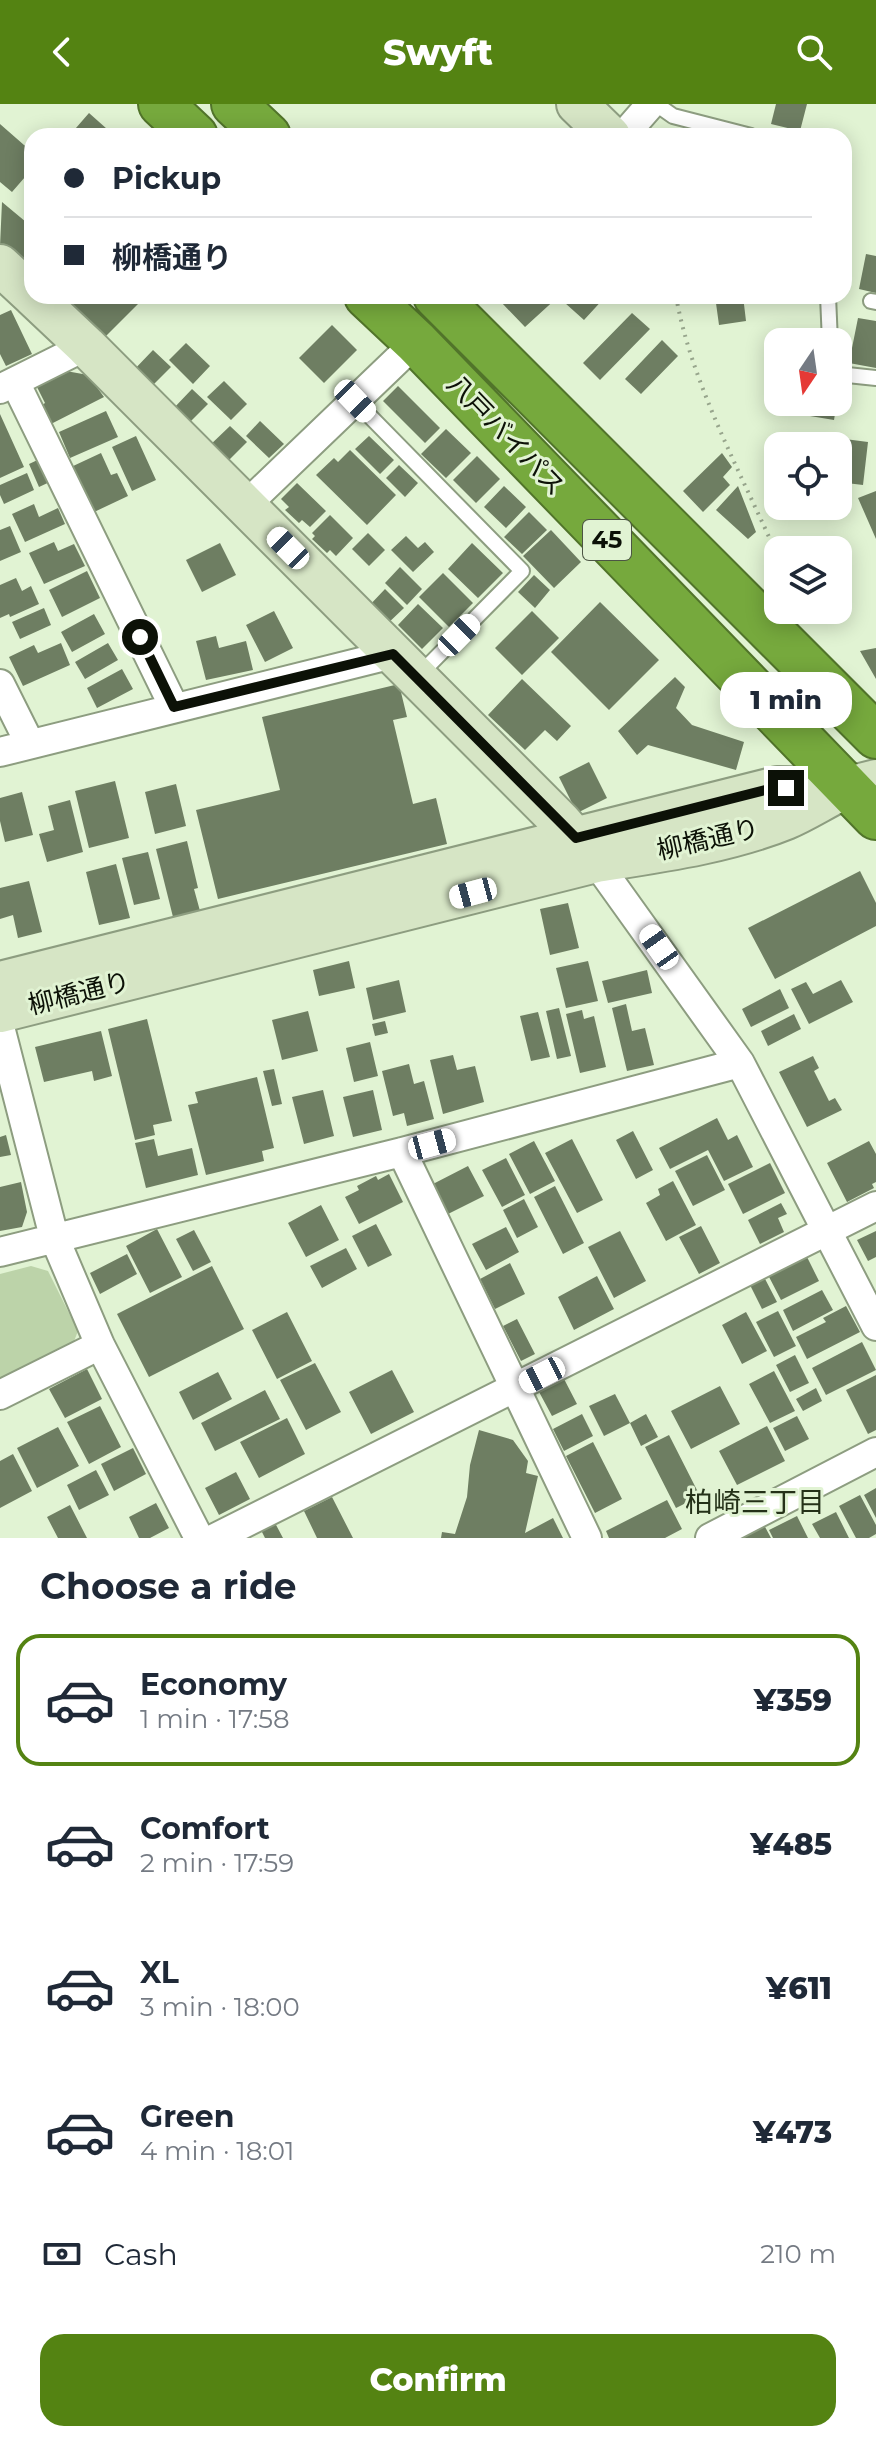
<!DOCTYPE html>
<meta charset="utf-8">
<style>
:root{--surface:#fff;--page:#f2f2f3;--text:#1f2937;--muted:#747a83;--line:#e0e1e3;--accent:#548312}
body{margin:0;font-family:Montserrat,"Noto Sans JP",sans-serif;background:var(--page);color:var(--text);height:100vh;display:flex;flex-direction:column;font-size:30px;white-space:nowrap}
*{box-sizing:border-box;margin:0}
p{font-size:26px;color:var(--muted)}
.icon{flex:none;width:44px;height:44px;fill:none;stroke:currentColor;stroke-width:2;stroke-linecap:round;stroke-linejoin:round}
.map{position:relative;height:1434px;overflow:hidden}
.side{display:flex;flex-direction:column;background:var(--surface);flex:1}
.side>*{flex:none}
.guide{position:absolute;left:24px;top:24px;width:828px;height:176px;border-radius:24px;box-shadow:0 4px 20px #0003;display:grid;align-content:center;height:176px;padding:0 40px;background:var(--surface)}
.needle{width:52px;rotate:193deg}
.buttons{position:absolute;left:764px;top:224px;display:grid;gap:16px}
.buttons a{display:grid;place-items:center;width:88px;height:88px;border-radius:16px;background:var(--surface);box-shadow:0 4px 20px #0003;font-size:40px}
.end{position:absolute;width:36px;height:36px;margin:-18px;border:10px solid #0c1107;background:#fff;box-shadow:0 0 0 4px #fff}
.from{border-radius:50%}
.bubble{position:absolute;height:56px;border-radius:24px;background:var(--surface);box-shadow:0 4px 20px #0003;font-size:26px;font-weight:800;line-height:56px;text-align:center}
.car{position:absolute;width:24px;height:48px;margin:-24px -12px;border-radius:10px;box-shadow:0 0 6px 2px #0007;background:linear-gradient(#fff 24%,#345 0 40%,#fff 0 76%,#345 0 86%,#fff 0)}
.guide b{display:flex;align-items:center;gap:28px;height:76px;font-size:30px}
.guide b+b{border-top:2px solid var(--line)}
.guide i{width:20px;height:20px;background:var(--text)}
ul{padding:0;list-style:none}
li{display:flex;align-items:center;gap:24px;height:132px;margin:0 16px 12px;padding:0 24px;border:4px solid transparent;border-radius:24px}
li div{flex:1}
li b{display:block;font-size:30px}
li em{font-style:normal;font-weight:800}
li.current{border-color:var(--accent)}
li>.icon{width:72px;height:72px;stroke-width:1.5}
h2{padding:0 40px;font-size:36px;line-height:96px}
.pay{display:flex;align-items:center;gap:20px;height:88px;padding:0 40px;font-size:30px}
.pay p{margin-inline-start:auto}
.action{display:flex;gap:16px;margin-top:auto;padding:16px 40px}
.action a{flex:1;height:92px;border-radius:24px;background:var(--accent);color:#fff;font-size:32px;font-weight:800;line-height:92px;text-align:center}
header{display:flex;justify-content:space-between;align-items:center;height:104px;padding:0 40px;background:var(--accent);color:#fff;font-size:36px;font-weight:800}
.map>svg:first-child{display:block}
</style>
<header><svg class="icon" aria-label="back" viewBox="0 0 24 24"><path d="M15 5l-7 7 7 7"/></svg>Swyft<svg class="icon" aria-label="search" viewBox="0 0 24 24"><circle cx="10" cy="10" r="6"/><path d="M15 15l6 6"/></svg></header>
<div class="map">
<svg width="876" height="1434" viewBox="0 0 876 1434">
<rect width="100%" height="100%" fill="#e1f3d3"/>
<path fill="#bcd3a9" d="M31 1162 48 1167 78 1227 71 1245 0 1281V1170Z"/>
<path fill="#6e7e62" d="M776 0H807L800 27 771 20Z
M89 9 107 25 100 32H69Z
M0 20 32 48V65L12 88 0 78Z
M2 98 32 123V148L21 160 0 142Z
M866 150 876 152V189L859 185Z
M57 192H146L102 236Z
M507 192H559L525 223 501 198Z
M572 192H606L584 216 565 199Z
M715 192H743L746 217 719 221Z
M11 206 32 250 6 262 0 250V211Z
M632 209 650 225 600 276 583 259Z
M858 214 876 217V264L849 259Z
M332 221 357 246 324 279 299 254Z
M662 236 678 252 641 290 625 275Z
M186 239 210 262 193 280 169 256Z
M153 246 171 263 148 286 131 269Z
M66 267 88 271 104 293 47 322 36 305 45 299 37 283Z
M224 277 247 300 231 316 207 293Z
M398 282 440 324 425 339 383 297Z
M192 285 208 300 187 321 172 306Z
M800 298H837L834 316 798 310Z
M106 307 118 333 70 354 59 328Z
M0 310 24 363 0 374Z
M260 317 284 340 269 354 246 332Z
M230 322 247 338 225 360 208 343Z
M446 325 471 349 446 374 421 350Z
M136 332 156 376 132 387 112 343Z
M369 332 394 356 380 370 355 345Z
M837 334 868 338 863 381 838 378Z
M350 346 396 391 367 421 316 371 334 354 338 358Z
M101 349 111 371 117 369 128 392 92 409 71 363Z
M722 349 732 363 723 373 730 381 703 408 683 387Z
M477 352 500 375 476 399 453 376Z
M44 353 54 376 39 383 29 360Z
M399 361 418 379 405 393 386 374Z
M27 369 34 386 4 400 0 391V381Z
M297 379 326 407 310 423 302 416 299 419 285 406 289 403 281 395Z
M504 382 526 403 506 424 484 403Z
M738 382 756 428 748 435 716 406Z
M876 387V435L858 394Z
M34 400 39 413 58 404 65 420 25 438 12 410Z
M529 408 547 426 522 450 504 433Z
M330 411 353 434 336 452 330 446 327 449 312 435 315 432 312 429Z
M10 422 21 448 0 457V426Z
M551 426 581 458 554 484 523 452Z
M368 429 385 446 369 462 352 445Z
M406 432 418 444 425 438 434 448 413 468 391 446Z
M54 438 58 447 74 440 85 462 44 480 29 449Z
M220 439 236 471 202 488 186 456Z
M472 439 503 469 478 494 448 465Z
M400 463 422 485 407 501 385 479Z
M87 467 100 494 62 513 49 486Z
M443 469 473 499 449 523 419 493Z
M534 471 550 486 535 504 518 488Z
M16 474 22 487 31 482 39 500 10 513 9 510 0 514V481Z
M385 485 404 504 385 522 367 504Z
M600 498 659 556 609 606 551 548Z
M418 500 443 524 422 545 398 521Z
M44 504 51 521 20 535 12 518Z
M274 507 293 544 265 558 246 521Z
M532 507 559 534 522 571 495 544Z
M94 510 105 530 72 548 61 528Z
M216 532 219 544 246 537 253 566 206 576 196 537Z
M61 539 70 561 23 582 9 553 34 541 38 549Z
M108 539 118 556 85 575 75 558Z
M876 544V575L860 547Z
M122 565 133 585 97 604 87 584Z
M675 573 685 583 676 604 692 621 744 638 736 666 648 641 637 651 618 627Z
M522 575 571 622 557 637 545 626 525 646 488 611Z
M399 580 407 613 393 616 413 700 436 694 447 740 218 795 196 706 280 686 262 613Z
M589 658 607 694 577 709 559 673Z
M115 677 129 734 89 744 75 687Z
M176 680 186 722 155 730 145 688Z
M22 688 33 731 5 738 0 717V694Z
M70 696 83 748 47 758 39 730 54 726 48 702Z
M187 737 198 784 194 785 200 807 173 813 156 745Z
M148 748 160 795 134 801 122 754Z
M116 760 130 814 99 821 86 768Z
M860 767 876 799V822L775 875 748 824Z
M29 777 42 828 18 834 13 811 0 815V784Z
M568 799 579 844 550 851 540 805Z
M349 857 355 884 319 892 313 866Z
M588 857 598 897 566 904 556 864Z
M647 866 652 889 608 899 602 877Z
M399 876 406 908 373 916 366 884Z
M841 876 853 898 809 920 791 885 806 878 813 890Z
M780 885 789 904 751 923 742 905Z
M626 900 632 927 645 924 654 961 627 967 612 904Z
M559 904 571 952 557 955 546 907Z
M582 906 584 915 594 912 606 963 580 969 566 910Z
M308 907 318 947 282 956 272 916Z
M538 908 550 953 531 957 520 912Z
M794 910 801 925 768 942 761 927Z
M147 915 172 1017 153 1021 155 1031 135 1036 108 925Z
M385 917 388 929 375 932 372 920Z
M101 927 112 972 94 977 92 967 44 978 35 943Z
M370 938 378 972 354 978 346 944Z
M453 951 457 966 475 962 484 998 443 1010 430 956Z
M813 952 819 964 814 967 829 997 835 994 842 1006 807 1023 779 968Z
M409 960 414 980 424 977 434 1015 407 1022 404 1009 393 1012 382 967Z
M274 965 282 1000 272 1002 263 967Z
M257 973 274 1044 262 1047 264 1057 206 1071 188 1001 198 999 195 988Z
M323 986 334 1032 304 1040 292 993Z
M373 986 382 1026 353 1033 343 993Z
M717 1014 728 1036 737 1031 753 1063 724 1077 708 1046 670 1065 659 1044Z
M633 1027 653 1066 636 1075 616 1036Z
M6 1031 11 1051 0 1053V1033Z
M154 1035 158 1052 192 1044 198 1071 146 1084 135 1039Z
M572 1035 603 1096 577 1109 545 1049Z
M534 1037 555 1077 530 1090 509 1050Z
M869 1037 876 1050V1078L872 1080 874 1084 847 1098 827 1059Z
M707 1051 725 1086 693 1102 675 1067Z
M506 1054 525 1091 502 1103 482 1066Z
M770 1059 785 1089 743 1110 728 1080Z
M468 1062 484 1092 448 1110 433 1080Z
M389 1070 403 1098 359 1120 345 1093 359 1086 357 1082 376 1072 378 1076Z
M673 1077 696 1121 666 1137 646 1099 660 1091 658 1085Z
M21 1078 27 1108 22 1123 0 1127V1083Z
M555 1082 584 1139 563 1150 534 1093Z
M524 1095 538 1123 517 1134 503 1106Z
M781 1099 787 1110 778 1114 784 1128 760 1140 748 1116Z
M321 1101 339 1136 306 1153 288 1119Z
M376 1120 392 1151 368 1163 352 1132Z
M701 1122 720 1159 699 1170 679 1133Z
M506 1123 519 1148 486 1166 472 1140Z
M157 1125 182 1173 150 1189 126 1142Z
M194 1126 211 1158 193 1167 176 1135Z
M620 1127 646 1177 614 1194 588 1143Z
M876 1127V1153L868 1157 857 1136Z
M346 1144 357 1165 322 1184 310 1162Z
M805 1149 819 1177 781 1196 767 1169Z
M127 1150 137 1170 100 1190 90 1169Z
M510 1159 525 1190 495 1205 480 1175Z
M212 1162 244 1225 149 1273 117 1210Z
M763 1171 777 1198 762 1205 749 1179Z
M597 1172 614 1205 574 1226 558 1193Z
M822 1186 833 1206 793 1227 783 1206Z
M846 1202 860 1228 807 1255 796 1233 826 1218 823 1214Z
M778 1207 796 1242 774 1253 756 1218Z
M287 1208 312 1257 277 1275 252 1226Z
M746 1208 767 1247 742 1260 722 1221Z
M517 1215 535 1250 521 1257 503 1222Z
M862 1238 876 1266 826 1291 812 1264Z
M795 1251 809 1279 790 1288 776 1261Z
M315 1259 341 1308 306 1326 280 1276Z
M87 1265 102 1295 65 1314 49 1285Z
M392 1266 414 1308 371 1330 349 1288Z
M774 1267 795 1307 770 1319 749 1280Z
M218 1268 232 1295 193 1316 179 1288Z
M876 1271V1326L868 1330 846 1286Z
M563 1273 577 1300 552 1312 538 1286Z
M720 1282 740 1320 691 1345 671 1307Z
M816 1284 822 1297 803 1307 796 1295Z
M265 1286 280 1315 215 1347 201 1319Z
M615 1290 630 1319 646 1310 658 1333 641 1342 630 1319 604 1332 589 1302Z
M100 1302 121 1343 89 1360 67 1318Z
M582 1310 593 1332 564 1347 553 1325Z
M797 1312 809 1335 785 1347 773 1324Z
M287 1314 305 1350 259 1374 240 1338Z
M767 1322 785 1357 737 1381 719 1347Z
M58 1323 79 1362 37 1384 17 1344Z
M479 1326 513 1336 528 1357 526 1369 538 1372 525 1429 553 1414 563 1434H441L442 1428 455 1430 467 1393 470 1361Z
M669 1331 700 1392 676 1404 645 1343Z
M593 1338 622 1395 595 1409 566 1352Z
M133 1344 146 1370 114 1387 101 1360Z
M13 1350 32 1387 0 1404V1357Z
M96 1366 109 1391 79 1406 67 1381Z
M236 1368 250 1395 219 1411 205 1384Z
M876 1384V1414L864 1391Z
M860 1391 876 1421V1430L869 1434H856L839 1402Z
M332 1393 353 1434H317L304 1407Z
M667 1396 682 1425 665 1434H609L606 1427Z
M156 1399 169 1424 150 1434H139L129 1413Z
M70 1401 87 1434H58L47 1413Z
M836 1408 849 1434H820L812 1420Z
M797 1412 808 1434H773L769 1426Z
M275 1419 283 1434H265L261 1426Z
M764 1421 771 1434H743L742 1432Z"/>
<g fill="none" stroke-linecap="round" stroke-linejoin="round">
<defs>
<path id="lane" d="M656 0 673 12 751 32
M828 192 830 238
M871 197 876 198
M838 270 876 274
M355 297 522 467 417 573"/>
<path id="street" d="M623 32 651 0
M15 278 174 603
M0 285 86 242
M245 402 416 238
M0 580 30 640
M0 648 393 550
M596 758 740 959 876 1222
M0 923 54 1133 100 1241 199 1434
M402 1048 587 1434
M0 1148 402 1048 740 959
M0 1291 100 1241
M215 1434 876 1102
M710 1434 876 1348"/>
<path id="secondary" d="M577 0 610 32
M0 161 32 191
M33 192 86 242 561 718 589 750
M0 878 777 683 845 684 876 676
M0 908 596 758C660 748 727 739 786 715 805 707 823 695 842 686"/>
<path id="highway" d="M161 0 195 32
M234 0 268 32
M367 192 416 238 876 713
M436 192 876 632"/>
</defs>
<use href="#lane" stroke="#8d9d80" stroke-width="18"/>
<use href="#street" stroke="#8d9d80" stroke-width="32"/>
<use href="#secondary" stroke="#8d9d80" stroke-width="44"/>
<use href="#highway" stroke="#51742a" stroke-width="48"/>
<path stroke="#97a58c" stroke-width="4" stroke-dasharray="2 6" stroke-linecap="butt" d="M676 192C691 279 742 371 778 453"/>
<use href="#lane" stroke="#fff" stroke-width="14"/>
<use href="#street" stroke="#fff" stroke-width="28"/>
<use href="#secondary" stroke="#d6e5c5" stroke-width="40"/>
<use href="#highway" stroke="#76a93d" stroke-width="44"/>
</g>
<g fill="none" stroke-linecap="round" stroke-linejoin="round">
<path stroke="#0c1107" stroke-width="10" d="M140 533 174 603 393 550 576 734 777 683 786 684"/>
</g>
<g text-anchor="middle" stroke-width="6" stroke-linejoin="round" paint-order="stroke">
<rect fill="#e1f3d3" stroke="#4c5544" stroke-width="2" x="583" y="416" width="48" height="40" rx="6"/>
<g font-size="24" font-weight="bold" fill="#0c1107">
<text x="607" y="444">45</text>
</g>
<g font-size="26" fill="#0c1107" stroke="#e1f3d3">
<text transform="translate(506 331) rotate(46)" y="9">八戸バイパス</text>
<text transform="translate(708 735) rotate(-13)" y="9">柳橋通り</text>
<text transform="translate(79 889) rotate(-14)" y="9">柳橋通り</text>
</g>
<g font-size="28" fill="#243118" stroke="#e1f3d3">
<text x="755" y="1408">柏崎三丁目</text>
</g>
</g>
</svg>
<div class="buttons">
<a><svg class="needle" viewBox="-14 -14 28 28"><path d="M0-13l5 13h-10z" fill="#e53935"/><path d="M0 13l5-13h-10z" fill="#747a83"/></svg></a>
<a><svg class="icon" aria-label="locate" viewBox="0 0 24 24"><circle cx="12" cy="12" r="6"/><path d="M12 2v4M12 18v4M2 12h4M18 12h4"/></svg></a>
<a><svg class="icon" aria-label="layers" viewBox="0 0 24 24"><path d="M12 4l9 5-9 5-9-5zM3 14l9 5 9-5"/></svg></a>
</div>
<i class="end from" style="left:140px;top:533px"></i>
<i class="end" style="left:786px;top:684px"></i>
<div class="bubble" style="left:720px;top:568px;width:132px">1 min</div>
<i class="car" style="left:355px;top:297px;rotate:136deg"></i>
<i class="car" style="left:288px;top:444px;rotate:315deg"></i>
<i class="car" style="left:459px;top:531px;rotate:45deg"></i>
<i class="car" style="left:473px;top:789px;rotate:255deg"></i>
<i class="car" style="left:659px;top:843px;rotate:325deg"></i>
<i class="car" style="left:432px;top:1040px;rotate:75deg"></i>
<i class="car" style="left:542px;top:1271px;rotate:243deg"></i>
<div class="guide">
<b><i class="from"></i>Pickup</b>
<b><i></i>柳橋通り</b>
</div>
</div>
<section class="side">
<h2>Choose a ride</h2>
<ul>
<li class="current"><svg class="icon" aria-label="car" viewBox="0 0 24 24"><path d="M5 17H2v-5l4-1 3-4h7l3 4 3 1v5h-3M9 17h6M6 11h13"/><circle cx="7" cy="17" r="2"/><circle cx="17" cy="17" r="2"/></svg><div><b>Economy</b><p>1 min · 17:58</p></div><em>¥359</em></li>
<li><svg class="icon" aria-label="car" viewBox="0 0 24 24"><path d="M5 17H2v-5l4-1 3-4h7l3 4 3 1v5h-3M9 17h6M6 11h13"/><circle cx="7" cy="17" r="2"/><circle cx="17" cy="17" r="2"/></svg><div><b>Comfort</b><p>2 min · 17:59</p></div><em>¥485</em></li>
<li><svg class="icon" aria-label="car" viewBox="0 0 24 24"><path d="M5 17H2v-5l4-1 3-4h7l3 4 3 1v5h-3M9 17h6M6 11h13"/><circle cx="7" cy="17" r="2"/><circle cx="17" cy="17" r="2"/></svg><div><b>XL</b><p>3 min · 18:00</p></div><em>¥611</em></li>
<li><svg class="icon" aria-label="car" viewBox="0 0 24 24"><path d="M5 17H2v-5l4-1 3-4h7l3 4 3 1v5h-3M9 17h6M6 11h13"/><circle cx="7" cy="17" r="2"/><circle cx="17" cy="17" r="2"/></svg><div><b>Green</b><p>4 min · 18:01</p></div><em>¥473</em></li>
</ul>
<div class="pay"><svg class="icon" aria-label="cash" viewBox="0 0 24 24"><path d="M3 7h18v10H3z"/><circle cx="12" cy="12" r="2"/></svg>Cash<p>210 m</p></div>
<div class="action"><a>Confirm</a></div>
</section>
